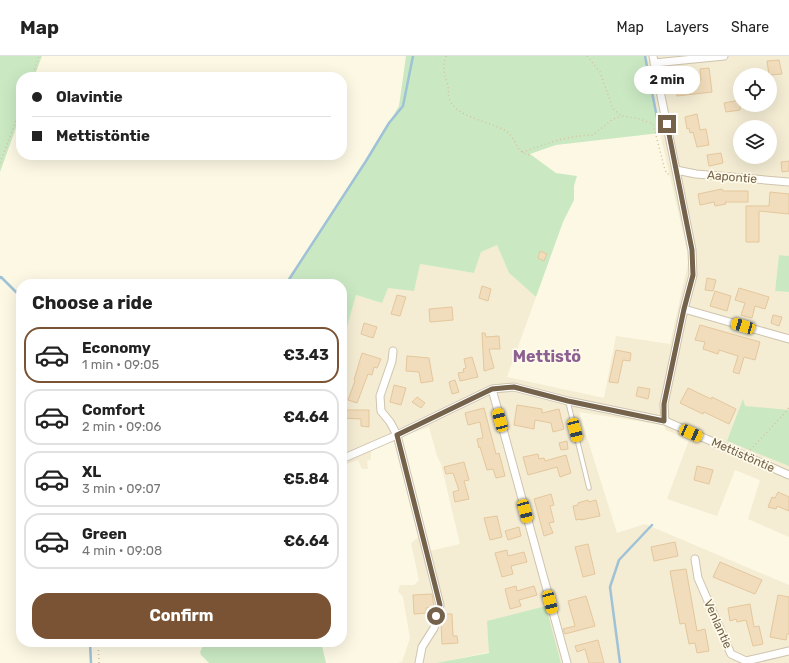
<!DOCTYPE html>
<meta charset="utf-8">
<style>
:root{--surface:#fff;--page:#f2f2f2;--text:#222;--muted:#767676;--line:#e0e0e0;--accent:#7a5334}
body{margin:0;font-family:Rubik,sans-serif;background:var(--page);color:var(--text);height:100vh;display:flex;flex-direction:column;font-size:15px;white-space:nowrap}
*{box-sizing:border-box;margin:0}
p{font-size:13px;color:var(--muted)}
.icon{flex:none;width:22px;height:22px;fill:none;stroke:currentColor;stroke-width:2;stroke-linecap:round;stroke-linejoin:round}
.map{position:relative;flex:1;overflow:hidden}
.side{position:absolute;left:16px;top:223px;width:331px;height:368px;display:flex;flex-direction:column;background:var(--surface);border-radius:16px;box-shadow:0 4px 16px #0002}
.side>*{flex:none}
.top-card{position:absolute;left:16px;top:16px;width:331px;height:88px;border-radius:16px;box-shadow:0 4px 16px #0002;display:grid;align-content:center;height:88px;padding:0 16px;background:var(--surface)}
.fabs{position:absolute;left:733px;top:12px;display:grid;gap:8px}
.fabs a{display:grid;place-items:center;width:44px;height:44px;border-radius:50%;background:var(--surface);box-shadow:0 4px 16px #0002;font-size:20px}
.end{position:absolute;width:18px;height:18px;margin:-9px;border:5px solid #74624a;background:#fff;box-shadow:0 0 0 2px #fff}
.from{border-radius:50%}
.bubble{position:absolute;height:28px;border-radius:14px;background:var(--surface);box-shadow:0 4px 16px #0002;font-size:13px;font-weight:700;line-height:28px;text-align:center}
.car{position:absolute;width:12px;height:24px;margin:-12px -6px;border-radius:5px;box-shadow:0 0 3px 1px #0007;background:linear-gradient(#f5c518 24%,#345 0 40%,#f5c518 0 76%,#345 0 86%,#f5c518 0)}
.top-card b{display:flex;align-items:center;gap:14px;height:38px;font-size:15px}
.top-card b+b{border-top:1px solid var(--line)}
.top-card i{width:10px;height:10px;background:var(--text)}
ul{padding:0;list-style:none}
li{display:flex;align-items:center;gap:12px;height:56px;margin:0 8px 6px;padding:0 8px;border:2px solid var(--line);border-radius:16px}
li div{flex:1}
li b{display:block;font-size:15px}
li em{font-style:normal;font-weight:700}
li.on{border-color:var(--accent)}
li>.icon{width:36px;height:36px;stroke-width:1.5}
h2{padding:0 16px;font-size:18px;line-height:48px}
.primary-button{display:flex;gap:8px;margin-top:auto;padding:8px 16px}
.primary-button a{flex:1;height:46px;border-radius:16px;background:var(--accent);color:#fff;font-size:16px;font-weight:700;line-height:46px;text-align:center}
header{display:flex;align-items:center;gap:24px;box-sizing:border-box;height:56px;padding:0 20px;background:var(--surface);border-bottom:1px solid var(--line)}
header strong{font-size:19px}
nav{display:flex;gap:22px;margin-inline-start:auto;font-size:14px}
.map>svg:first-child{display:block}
</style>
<header>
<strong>Map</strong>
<nav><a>Map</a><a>Layers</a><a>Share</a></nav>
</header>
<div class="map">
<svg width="789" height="607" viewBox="0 0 789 607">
<rect width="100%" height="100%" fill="#fcf8e4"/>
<path fill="#f4ecd3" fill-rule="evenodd" d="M645 0H789V200L779 199 775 235 789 236V481L748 463 760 424 735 414 717 460 667 443 689 384 666 374 664 369 579 356 617 477 645 468 789 529V607H561L546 550 489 596 436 607H398L402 606 410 582 403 541 398 535 400 529H414L419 524 411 487 425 476 430 495 460 488 441 408 437 400 429 371 400 381 371 393V403L367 405 368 413H362L358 404 342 410V289L356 239 382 247 387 232 420 208 474 217 481 196 497 189 509 217 536 241 507 321 604 342 616 280 670 288 689 203 660 77ZM740 19H770V49H740ZM740 71H770V101H740Z"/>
<path fill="#cae9c3" d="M0 0H42L34 21H21V58L0 116Z
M406 0H645L660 77 556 89 530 98 556 117 577 120 574 130V144L563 166 536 241 509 217 497 189 481 196 474 217 420 208 414 235 388 232 382 247 356 239 342 289V228H286L366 105 399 50Z
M779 199 789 200V236L775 235Z
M743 343 745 350 789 354V410L727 385Z
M546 550 561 607H436L489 597 487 565Z
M205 586H295L304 590 314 588V586H321L326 607H209L201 599 200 596Z"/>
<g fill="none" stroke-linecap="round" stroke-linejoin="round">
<path stroke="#9fc2d7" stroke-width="2.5" d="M645 0 660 77
M0 222 1 221 21 241
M286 228 366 105 389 67 403 50 413 0
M90 586 91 607
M620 607 610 531 619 504 652 469"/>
</g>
<path fill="#f1ddbc" stroke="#e4c79c" d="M779 4 782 18 769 19 767 5Z
M709 12 712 36 677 40 675 16 684 15 685 26 701 24 700 13Z
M740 44V54L726 56 724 47Z
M697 58 700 74 706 73 709 89 697 91 693 76 690 77 689 72 687 73 685 61Z
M721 97 723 107 709 110 707 99Z
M789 105V115L782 116 781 106Z
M722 133 723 135H748V146H725L726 148 715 150 714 146 700 149 698 138Z
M770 136 789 138V158L759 155V186H746V150H769Z
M540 195 547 198 544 205 538 202Z
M707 222 716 224 713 235 705 234Z
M482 230 491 233 488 245 479 242Z
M739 232 769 241 765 253 755 250 752 262 741 259 745 247 735 244Z
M715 235 731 240 727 255 710 250Z
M397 239 406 241 400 260 391 258Z
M452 251 453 264 430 266 429 253Z
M773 259 782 261 779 270 771 267Z
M364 267 377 271 373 282 361 278Z
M700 269 760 286 755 304 744 301 739 318 733 316 738 300 719 294 718 298 703 293 705 286 695 284Z
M482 277H485L486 281 499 280 500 293H489L494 312 484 315Z
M616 294 631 297 630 305 623 304 618 327 609 326Z
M362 297 381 303 378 310 377 312 374 311 372 319 368 318 357 347 348 344 355 325 354 324Z
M407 300 429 302 433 325 421 327 419 316 406 315Z
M472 301 478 321 460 325 458 317 464 316 463 313 466 312 464 303Z
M455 324 459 336 452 338 449 326Z
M394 329 406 332 401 349 390 346Z
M638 331 650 333 648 343 636 340Z
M688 332 711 343 712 341 736 353 729 368 704 356 703 358 680 347Z
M417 341 425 347 421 352 412 346Z
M517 349 542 353V357L559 353 564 373 553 376 551 367 535 364 534 373 514 369Z
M484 352 496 398 499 397 505 420 496 422 493 413 487 414 480 391 479 392 477 383 483 382 480 366 468 369 465 357Z
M342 354H369V371L361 370V363L342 362Z
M567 385 568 393 561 394 559 387Z
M538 398 539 403 544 402 545 405 566 399 571 417 560 421 557 411 528 419 523 401Z
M464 406 469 424 464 425 469 443 455 446 453 436 459 434 453 417 446 418 444 411Z
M697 410 713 414 709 428 694 424Z
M778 436 789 441V455L777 450 776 453 768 451 772 441 775 442Z
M551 438 554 449 550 450 554 466 549 467 553 477 544 480 534 443Z
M588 444 589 446 596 444 600 460 581 464V463L576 464 573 450 578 449V447Z
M497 460 502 481 490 484 484 462Z
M519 471 521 480 508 484 505 475Z
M675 486 678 500 654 505 651 491Z
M588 488 595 518 583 521 575 491Z
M507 494 508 500 524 496 527 506 511 510 513 518 502 521 495 497Z
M720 506 762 524 755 538 713 521Z
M686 513 697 575 705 573 709 595 697 597 695 587 689 588 685 567 680 568 670 515Z
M516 530 517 535 534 530 537 539 519 544 521 550 510 553 505 533Z
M432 538 434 551 426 552V557L414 558 413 539Z
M778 539 789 541V578H787L786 584 770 581Z
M586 540 595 570 565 578 563 573 575 570 568 545Z
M750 548 754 571 759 570 763 588 753 590 746 564 737 566 736 563 730 565 728 552Z
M443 558H452L453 580H457L458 587 442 588 441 566Z
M598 584 604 607H589L585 593 577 596 575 590Z"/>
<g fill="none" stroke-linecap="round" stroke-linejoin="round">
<defs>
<path id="lane" d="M568 346 589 432"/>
<path id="street" d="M653 0 692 194 693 219 684 253 664 348 665 365 789 419
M654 7 724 0
M676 114 696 118 789 126
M684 253 789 283
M393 295 392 305 380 340 381 355 390 366 397 379 440 549 434 572 422 591 419 607
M492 333 567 607
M342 403 397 379 492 333 514 331 568 345 665 365
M695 503 698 522 731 598 746 605 789 595"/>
</defs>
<use href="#lane" stroke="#cfc4ae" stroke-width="5.5"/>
<use href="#street" stroke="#cfc4ae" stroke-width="9"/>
<path stroke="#d6c09f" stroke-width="1.5" stroke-dasharray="1 3" stroke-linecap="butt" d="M446 0C442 11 444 16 447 27 449 32 448 37 449 42 455 62 490 65 506 75 518 83 514 98 532 99
M587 0 600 16 613 53 622 60 640 63 653 68 665 114 667 118H669
M32 21 39 0
M522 96 558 84 578 80 593 79 613 63 622 60
M0 107 21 52
M750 394C757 387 763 380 770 373 776 365 784 360 789 351
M98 586 99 607"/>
<use href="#lane" stroke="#fff" stroke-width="3.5"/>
<use href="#street" stroke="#fff" stroke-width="7"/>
</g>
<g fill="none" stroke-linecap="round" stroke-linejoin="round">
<path stroke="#74624a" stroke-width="5" d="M436 560 440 549 397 379 492 333 514 331 568 345 664 365V348L684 253 693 219 692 194 667 68"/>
</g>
<g text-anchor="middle" stroke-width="3.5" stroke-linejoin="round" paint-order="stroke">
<g font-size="12" fill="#74624a" stroke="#fffbea">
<text transform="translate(732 121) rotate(5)" y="4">Aapontie</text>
<text transform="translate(743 399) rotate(24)" y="4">Mettistöntie</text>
<text transform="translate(718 568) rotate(66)" y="4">Venlantie</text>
</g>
<g font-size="16" font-weight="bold" fill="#8c6191" stroke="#fffbea">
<text x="547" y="306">Mettistö</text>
</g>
</g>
</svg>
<div class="fabs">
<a><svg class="icon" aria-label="locate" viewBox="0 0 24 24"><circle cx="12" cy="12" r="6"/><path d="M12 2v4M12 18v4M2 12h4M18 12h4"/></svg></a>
<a><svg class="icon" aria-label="layers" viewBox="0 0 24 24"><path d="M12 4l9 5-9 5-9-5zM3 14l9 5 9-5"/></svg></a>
</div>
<i class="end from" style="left:436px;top:560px"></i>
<i class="end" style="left:667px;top:68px"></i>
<div class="bubble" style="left:634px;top:10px;width:66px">2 min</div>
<i class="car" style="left:743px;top:270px;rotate:286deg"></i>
<i class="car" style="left:500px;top:364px;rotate:345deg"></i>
<i class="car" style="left:575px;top:374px;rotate:166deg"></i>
<i class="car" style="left:691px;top:377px;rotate:114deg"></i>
<i class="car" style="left:525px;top:455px;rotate:165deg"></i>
<i class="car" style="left:550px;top:546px;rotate:165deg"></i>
<div class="top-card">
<b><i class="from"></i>Olavintie</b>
<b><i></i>Mettistöntie</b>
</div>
<section class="side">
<h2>Choose a ride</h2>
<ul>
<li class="on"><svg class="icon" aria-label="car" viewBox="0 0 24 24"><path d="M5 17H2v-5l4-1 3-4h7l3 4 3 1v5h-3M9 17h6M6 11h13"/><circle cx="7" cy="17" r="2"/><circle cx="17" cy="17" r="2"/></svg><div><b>Economy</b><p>1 min · 09:05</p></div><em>€3.43</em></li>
<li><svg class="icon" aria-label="car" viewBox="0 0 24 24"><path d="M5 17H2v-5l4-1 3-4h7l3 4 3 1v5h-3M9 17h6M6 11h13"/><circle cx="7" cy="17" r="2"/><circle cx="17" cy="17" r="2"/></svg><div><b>Comfort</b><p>2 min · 09:06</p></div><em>€4.64</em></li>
<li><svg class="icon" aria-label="car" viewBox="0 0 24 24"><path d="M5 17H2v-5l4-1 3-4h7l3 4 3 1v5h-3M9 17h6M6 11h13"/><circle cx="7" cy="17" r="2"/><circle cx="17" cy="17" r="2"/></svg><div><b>XL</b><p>3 min · 09:07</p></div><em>€5.84</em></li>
<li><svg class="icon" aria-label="car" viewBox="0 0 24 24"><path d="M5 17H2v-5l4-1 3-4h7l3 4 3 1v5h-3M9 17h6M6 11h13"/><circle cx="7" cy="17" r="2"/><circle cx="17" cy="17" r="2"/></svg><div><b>Green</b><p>4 min · 09:08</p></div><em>€6.64</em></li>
</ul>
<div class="primary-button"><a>Confirm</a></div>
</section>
</div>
